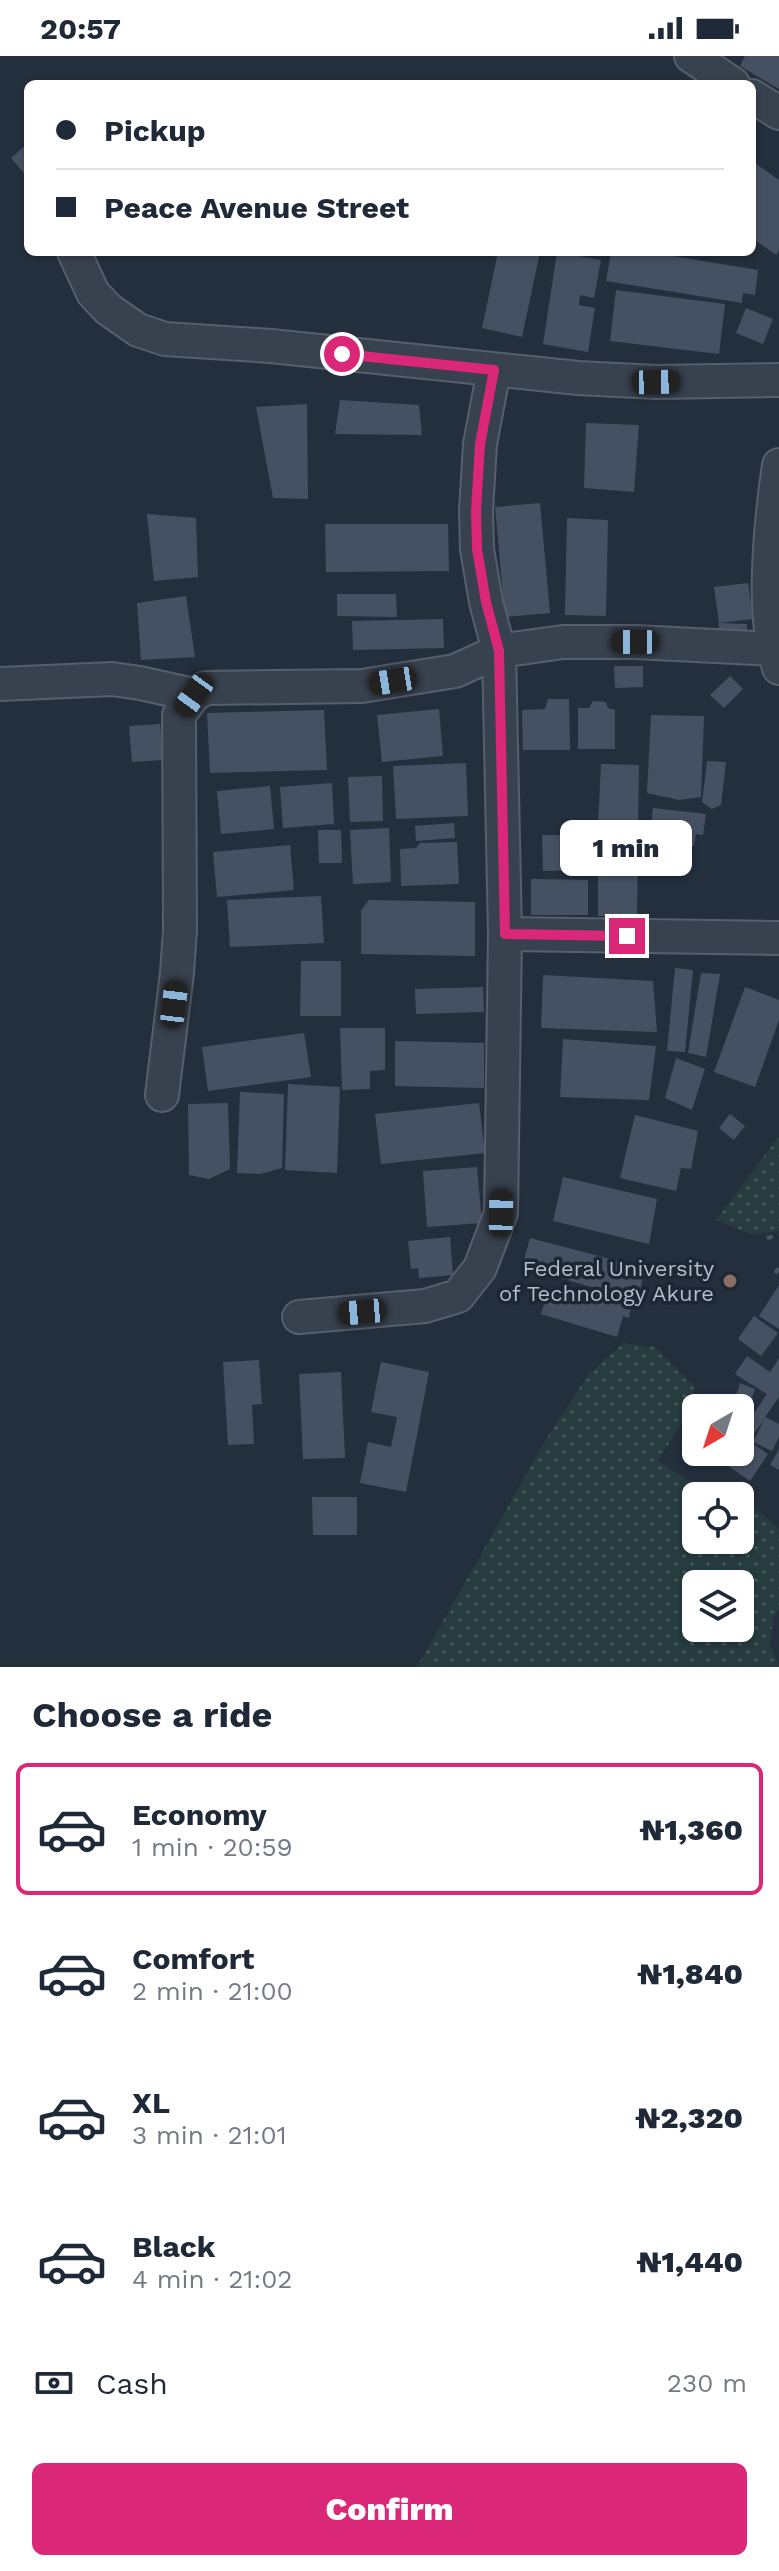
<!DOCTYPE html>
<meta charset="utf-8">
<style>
:root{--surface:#fff;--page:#f6f6f7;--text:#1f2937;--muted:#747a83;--line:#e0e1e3;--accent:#db2777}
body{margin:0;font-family:"Work Sans",sans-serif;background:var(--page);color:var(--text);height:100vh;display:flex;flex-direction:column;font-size:30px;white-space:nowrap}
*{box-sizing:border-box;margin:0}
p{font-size:26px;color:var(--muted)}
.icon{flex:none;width:44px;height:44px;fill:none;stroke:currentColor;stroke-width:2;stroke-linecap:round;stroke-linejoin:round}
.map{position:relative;height:1611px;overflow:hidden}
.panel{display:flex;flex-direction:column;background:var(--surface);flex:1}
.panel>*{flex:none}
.top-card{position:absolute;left:24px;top:24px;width:732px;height:176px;border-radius:12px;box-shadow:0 2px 6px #0004;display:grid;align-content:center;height:176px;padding:0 32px;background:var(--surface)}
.needle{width:52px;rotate:219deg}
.tools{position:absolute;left:682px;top:1338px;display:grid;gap:16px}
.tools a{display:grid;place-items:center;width:72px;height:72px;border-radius:12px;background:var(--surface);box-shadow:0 2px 6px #0004;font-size:40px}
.end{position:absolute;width:36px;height:36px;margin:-18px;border:10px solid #db2777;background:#fff;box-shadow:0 0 0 4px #fff}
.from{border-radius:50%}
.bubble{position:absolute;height:56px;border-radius:12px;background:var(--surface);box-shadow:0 2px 6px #0004;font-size:26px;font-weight:800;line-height:56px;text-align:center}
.car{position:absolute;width:24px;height:48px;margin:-24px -12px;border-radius:10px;box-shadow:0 0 6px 2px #0007;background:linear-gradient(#222 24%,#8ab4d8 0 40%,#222 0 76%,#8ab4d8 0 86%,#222 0)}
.top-card b{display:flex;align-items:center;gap:28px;height:76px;font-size:30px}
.top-card b+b{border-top:2px solid var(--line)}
.top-card i{width:20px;height:20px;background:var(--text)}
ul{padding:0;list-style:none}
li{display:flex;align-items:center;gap:24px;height:132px;margin:0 16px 12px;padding:0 16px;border:4px solid transparent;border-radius:12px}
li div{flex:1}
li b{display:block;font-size:30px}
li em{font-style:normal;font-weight:800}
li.selected{border-color:var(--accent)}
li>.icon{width:72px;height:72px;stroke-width:1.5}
h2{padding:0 32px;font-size:36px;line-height:96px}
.pay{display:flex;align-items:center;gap:20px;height:88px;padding:0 32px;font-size:30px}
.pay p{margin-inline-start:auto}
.action{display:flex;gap:16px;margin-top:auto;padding:16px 32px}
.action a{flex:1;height:92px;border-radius:12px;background:var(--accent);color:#fff;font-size:32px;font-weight:800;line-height:92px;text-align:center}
.status{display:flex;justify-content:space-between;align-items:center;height:56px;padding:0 40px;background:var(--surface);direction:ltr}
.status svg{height:22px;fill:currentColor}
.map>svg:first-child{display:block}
</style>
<div class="status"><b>20:57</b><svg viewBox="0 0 49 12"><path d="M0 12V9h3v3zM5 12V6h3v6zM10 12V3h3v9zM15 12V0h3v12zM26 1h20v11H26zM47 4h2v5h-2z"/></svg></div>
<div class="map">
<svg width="779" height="1611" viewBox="0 0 779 1611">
<defs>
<pattern id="grass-dots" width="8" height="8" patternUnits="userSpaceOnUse" patternTransform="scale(2)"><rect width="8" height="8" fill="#263c3f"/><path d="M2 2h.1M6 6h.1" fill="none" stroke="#435659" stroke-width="1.8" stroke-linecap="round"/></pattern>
</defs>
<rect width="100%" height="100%" fill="#242f3e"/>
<path fill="url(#grass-dots)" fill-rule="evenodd" d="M779 1080V1175L753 1179 716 1164Z
M623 1287 655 1291 695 1331 688 1356 658 1405 711 1440H696V1484H740V1448L754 1450 779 1473V1553L773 1563 770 1589 779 1611H417L547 1382 588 1319ZM696 1528H740V1572H696Z"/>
<path fill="#455162" d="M745 0H779V33L740 10Z
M28 87V122L11 102Z
M752 105 779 124V194L776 199 752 182Z
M498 196H540L522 281 482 272Z
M557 196 601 204 594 242 580 239 579 249 595 252 588 296 543 288Z
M611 196H648L758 214 755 239 743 237 742 247 606 225Z
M616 234 725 248 719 298 610 285Z
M746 252 773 263 763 288 736 277Z
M340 344 419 349 422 379 335 378Z
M307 348 308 443 273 442 256 351Z
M586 367 639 369 634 436 584 432Z
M540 447 550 557 505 561 495 451Z
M147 458 196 462 198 521 154 525Z
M567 462 608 464 606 560 565 559Z
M325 468H448L449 515 326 516Z
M748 527 753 563 719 567 714 531Z
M337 538H396L397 561 337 560Z
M186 540 195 601 141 604 137 547Z
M443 563 444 592 353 594 352 565Z
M719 567 747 568V583H718Z
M614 610H643V631L615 632Z
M730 620 743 633 724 652 710 639Z
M548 643H569L570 694H523L522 654 545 653Z
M593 645 606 646 608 652 615 654V693H578V652H589Z
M439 653 443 700 382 706 377 659Z
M324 654 327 714 210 717 207 657Z
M651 659 704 660 701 741 679 744 647 737Z
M160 668 163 704 132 706 129 670Z
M707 705 726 706 721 749 712 753 702 746Z
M466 707 468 760 396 763 393 710Z
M601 708 639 709 638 769 619 772 598 769Z
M382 720 383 765 350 766 348 721Z
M332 727 334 768 283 772 280 731Z
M270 730 274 773 221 778 217 735Z
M653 752 706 758 703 779 696 778 694 790 687 792 659 788 660 779 650 777Z
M454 767 455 782 416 785 415 770Z
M389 772 391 826 353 828 350 774Z
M318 774H341L342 807H319Z
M542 779H588L589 814 543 815Z
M598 785H638L637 860H598Z
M457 786 459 828 401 830 400 793 416 792 420 787Z
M290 789 294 834 217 841 213 796Z
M531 823 588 824V859H531Z
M321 840 324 887 230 891 227 844Z
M369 844 475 846V900L361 898V854Z
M301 905H341V960H300Z
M675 912 693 914 685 996 667 995Z
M701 917 720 918 706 1001 688 997Z
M543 919 653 925 657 976 541 972Z
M483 931 484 956 416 958 415 933Z
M745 931 779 944V964L755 1031 714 1016Z
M340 972H385V1014L370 1015V1033L342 1034Z
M304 977 311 1021 208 1035 202 991Z
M563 983 656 990 649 1044 560 1041Z
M395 985 484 987V1032L395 1030Z
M676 1002 705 1013 692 1054 665 1042Z
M288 1028 340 1031 337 1117 285 1114Z
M240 1036 284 1038 282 1112 260 1118 237 1117Z
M228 1047 230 1113 209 1123 189 1119 188 1048Z
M479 1047 485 1097 381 1108 375 1058Z
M730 1058 745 1070 734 1084 719 1072Z
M635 1059 698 1075 691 1113 681 1112 676 1135 620 1122Z
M477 1111 482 1167 427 1171 423 1115Z
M563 1121 657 1143 649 1188 553 1165Z
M450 1181 453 1219 419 1222 418 1212 411 1213 408 1185Z
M530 1182 645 1212 639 1240H633L629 1262 623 1260 617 1281 541 1258 549 1232 593 1244 595 1232 522 1211Z
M779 1229V1273L759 1260Z
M754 1260 778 1277 761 1300 738 1283Z
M747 1300 770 1316 779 1302V1341L765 1361 779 1368V1381L772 1395 753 1386 765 1362 749 1385 768 1398 750 1425 712 1399 714 1396H740V1371L743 1373 767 1338 735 1318Z
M259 1304 262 1348 252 1349 254 1388 228 1389 223 1306Z
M381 1306 429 1316 406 1436 360 1427 368 1386 391 1391 397 1361 371 1356Z
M341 1316 345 1402 303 1403 299 1318Z
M740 1327 755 1333 744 1366 740 1365V1352H732Z
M779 1393V1414L770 1409Z
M312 1441H357V1479H313Z"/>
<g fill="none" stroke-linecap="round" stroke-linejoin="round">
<defs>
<path id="minor" d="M691 0 733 28
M752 40 779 57
M74 196 93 237 108 253 138 274 165 283 271 290 578 322 656 326 779 324
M779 409C771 464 761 559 779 612
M0 628 112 623 140 627 194 639
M505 878 779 882
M162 1039 177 917 180 874 179 659 194 639 205 632 362 630 455 615 499 595 563 586H635L773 593
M299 1261 425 1250 458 1240 480 1212 501 1157 505 878 499 595 486 546 477 493 476 455 480 388 494 314"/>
</defs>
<use href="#minor" stroke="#565f6c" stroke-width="36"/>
<path stroke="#44595c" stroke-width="4" stroke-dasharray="6 6" stroke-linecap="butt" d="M767 1182 779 1179
M775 1217 779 1212"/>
<use href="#minor" stroke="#38414e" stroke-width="32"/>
</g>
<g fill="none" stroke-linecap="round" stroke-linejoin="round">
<path stroke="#db2777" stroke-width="10" d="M342 298 494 314 480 388 476 455 477 493 486 546 499 595 505 878 627 880"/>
</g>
<circle fill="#8d6e63" stroke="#1d2633" stroke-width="3" cx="730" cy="1225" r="8"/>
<g text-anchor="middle" stroke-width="7" stroke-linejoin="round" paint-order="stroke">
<g font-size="22" fill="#b4bcc9" stroke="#1d2633" text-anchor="end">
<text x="714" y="1220">Federal University<tspan x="714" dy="25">of Technology Akure</tspan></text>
</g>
</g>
</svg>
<div class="tools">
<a><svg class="needle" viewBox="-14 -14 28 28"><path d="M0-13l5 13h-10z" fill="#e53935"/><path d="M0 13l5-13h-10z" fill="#747a83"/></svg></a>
<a><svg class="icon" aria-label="locate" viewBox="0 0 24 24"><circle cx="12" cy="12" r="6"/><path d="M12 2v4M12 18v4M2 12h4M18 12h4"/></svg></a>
<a><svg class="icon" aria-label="layers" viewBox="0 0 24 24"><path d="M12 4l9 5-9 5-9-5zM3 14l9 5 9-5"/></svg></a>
</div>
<i class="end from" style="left:342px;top:298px"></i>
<i class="end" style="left:627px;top:880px"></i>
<div class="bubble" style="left:560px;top:764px;width:132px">1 min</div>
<i class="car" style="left:656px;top:326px;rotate:89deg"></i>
<i class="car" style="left:635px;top:586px;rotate:270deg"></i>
<i class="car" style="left:393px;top:625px;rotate:261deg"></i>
<i class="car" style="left:194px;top:639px;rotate:216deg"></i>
<i class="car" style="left:174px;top:948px;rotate:7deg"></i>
<i class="car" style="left:501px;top:1157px;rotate:1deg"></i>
<i class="car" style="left:362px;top:1256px;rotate:265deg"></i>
<div class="top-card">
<b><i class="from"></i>Pickup</b>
<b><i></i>Peace Avenue Street</b>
</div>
</div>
<section class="panel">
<h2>Choose a ride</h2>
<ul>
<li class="selected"><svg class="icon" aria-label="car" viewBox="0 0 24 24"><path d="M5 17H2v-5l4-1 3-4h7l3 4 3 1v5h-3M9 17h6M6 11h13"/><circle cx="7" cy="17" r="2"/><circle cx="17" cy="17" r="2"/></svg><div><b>Economy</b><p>1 min · 20:59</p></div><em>₦1,360</em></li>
<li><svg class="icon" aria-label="car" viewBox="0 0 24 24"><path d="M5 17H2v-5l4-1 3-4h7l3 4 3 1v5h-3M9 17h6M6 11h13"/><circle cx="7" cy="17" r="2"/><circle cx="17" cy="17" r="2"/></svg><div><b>Comfort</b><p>2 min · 21:00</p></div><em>₦1,840</em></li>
<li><svg class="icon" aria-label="car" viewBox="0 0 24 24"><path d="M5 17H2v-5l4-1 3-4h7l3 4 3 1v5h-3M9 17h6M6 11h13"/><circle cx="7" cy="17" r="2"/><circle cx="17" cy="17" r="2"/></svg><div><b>XL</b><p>3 min · 21:01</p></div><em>₦2,320</em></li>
<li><svg class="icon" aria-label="car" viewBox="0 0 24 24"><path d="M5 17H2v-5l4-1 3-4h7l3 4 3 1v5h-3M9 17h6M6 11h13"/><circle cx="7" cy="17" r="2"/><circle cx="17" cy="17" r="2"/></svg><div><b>Black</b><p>4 min · 21:02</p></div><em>₦1,440</em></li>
</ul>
<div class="pay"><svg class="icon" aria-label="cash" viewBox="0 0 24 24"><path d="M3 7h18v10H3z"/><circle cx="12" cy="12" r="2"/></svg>Cash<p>230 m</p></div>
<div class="action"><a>Confirm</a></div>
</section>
